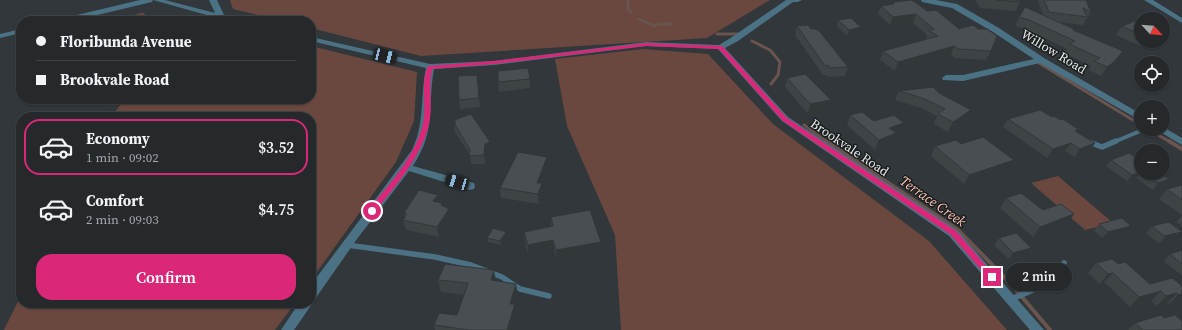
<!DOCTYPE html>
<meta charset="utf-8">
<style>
:root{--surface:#25292c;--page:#2d3134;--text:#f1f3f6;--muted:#a3a6a9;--line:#424548;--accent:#db2777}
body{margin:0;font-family:"Source Serif 4",serif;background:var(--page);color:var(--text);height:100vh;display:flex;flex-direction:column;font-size:15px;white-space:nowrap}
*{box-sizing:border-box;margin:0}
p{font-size:13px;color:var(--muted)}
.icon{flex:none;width:22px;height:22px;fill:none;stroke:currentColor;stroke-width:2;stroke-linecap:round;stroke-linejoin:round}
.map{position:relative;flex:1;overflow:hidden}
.drawer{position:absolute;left:16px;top:112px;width:300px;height:196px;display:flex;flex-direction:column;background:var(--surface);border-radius:16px;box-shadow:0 1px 3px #0004,0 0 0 1px var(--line)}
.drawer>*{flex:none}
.banner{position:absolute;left:16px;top:16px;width:300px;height:88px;border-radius:16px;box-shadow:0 1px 3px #0004,0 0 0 1px var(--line);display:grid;align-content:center;height:88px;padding:0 20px;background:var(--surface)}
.needle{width:26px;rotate:116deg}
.controls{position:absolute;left:1134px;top:12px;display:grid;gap:8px}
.controls a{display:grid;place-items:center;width:36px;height:36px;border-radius:50%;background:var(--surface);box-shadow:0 1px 3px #0004,0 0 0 1px var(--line);font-size:20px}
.end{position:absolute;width:18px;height:18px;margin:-9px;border:5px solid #db2777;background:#fff;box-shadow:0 0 0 2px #fff}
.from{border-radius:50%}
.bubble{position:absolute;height:28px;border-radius:14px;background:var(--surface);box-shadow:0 1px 3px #0004,0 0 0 1px var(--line);font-size:13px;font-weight:600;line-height:28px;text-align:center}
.car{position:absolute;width:12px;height:24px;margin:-12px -6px;border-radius:5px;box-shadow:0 0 3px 1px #0007;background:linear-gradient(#222 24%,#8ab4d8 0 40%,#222 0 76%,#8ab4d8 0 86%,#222 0)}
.banner b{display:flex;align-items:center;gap:14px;height:38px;font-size:15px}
.banner b+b{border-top:1px solid var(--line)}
.banner i{width:10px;height:10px;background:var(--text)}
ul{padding:7px 0 0;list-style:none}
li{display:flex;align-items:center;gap:12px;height:56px;margin:0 8px 6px;padding:0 12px;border:2px solid transparent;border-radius:16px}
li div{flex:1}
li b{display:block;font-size:15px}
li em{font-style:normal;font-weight:600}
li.active{border-color:var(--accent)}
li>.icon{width:36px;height:36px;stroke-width:1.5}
.action{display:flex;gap:8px;margin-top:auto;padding:8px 20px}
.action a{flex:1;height:46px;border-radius:16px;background:var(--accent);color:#fff;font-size:16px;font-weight:600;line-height:46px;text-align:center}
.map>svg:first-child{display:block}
</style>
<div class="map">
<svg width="1182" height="330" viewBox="0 0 1182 330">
<rect width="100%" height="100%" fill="#31373a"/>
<path fill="#6b483f" d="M230 0H770L707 38 421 56 311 28V21H283L233 9Z
M141 13H144L148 21 116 20Z
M311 46 417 72 414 121 396 162 311 280V117H111L125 99H311Z
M643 49 708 54 773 124 929 241 1007 330H621L615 235 567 126 555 59Z
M1058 176 1113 223 1085 230 1031 183Z
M21 295V303H295L275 330H4Z"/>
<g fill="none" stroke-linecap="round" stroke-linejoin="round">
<path stroke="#69544f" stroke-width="3" d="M628 0V9L631 12
M639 19 655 26 659 24H671
M717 34H737
M752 41 770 50 780 62 778 75 771 84
M1039 63 1141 125
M804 125 827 142
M1148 129 1170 142"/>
<path stroke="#69544f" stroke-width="4" d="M826 141 958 230 1011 284 1050 330
M1169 141 1182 149"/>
<path stroke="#4b7284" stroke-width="4" d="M1114 142 1145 129"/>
<path stroke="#4b7284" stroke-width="5.5" d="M1089 142 1102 147 1116 141
M347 245 435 257 471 265 502 277 520 289 549 296
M1011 299C1032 291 1052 284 1064 263"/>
<path fill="#4b7284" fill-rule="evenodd" d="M140 0H153L152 2 72 21H59L60 19Z
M153 0H165L215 13 209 0H217L224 15 242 21 221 19Z
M786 0H802L798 2H793L738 41 725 48 788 117 957 230 1044 330H1030L949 236 782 121 718 49 646 46 494 65 434 69C427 108 437 129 413 166L474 183 475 186 474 189 470 190 409 171 357 239 315 299 311 300V285L412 150C425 124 420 96 426 68L311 41V37L430 64 494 61 646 42 719 45 732 37Z
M921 0H936L957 4 999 28 1044 58 1141 114V121L1040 63 963 81 943 80 942 78 946 75H963L1034 59 993 32 952 8 922 2Z
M1144 0H1153L1182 18V23Z
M21 29V33L0 38V34Z
M1163 127 1182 138V145L1155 129H1163Z
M311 301 312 303 310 307 294 330H281L299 303H311Z"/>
</g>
<path fill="#3e4346" d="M975 0H1019L1020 2 1016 11 980 8Z
M1038 0H1086L1091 12 1083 25 1058 22 1074 30 1118 60 1108 72 1101 76 1089 70 1091 66 1064 53 1067 49 1025 29 1015 26 1019 17 1043 15Z
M893 2 927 11 959 29 991 51 986 60 955 58 951 55 895 71 880 60 883 51 926 40 927 35 913 23 890 25 878 14 881 6 892 4Z
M1141 19V41H1154L1140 46 1116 35 1122 26Z
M838 20 859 34 847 36 837 26Z
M797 26 811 29 848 67 845 76 828 77 826 75H823L795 35Z
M787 78 829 110 808 114 785 87Z
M530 79V88L499 92 498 82Z
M478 84 480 107 460 109 459 100Z
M899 91 939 93 971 110 966 119 948 132 934 124 937 116 921 108 895 100Z
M93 99H110L106 106 94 101Z
M850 115 874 121 904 123 900 132 896 134 892 142 875 150 847 125Z
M1052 117 1077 132 1089 152 1075 157 1065 151 1047 158 1003 127 1008 119Z
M454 120 491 151 486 153 485 164H471L470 155 455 132 454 123H455Z
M961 144 1008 170 964 184 931 156 935 146Z
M547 157 548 166 541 183 543 193 539 204 501 198 500 188Z
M1111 160 1141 161V173H1159L1169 179 1163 186 1153 190 1136 178 1127 181 1106 166Z
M1182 185V226L1176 222 1182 215 1159 199 1167 189Z
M1006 198 1043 210 1067 224 1033 237 1000 208Z
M442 203 443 206 449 209 451 218 439 237 406 230 403 220 405 217 404 213Z
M551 217 601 242 600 251 556 260 554 249 528 254 525 241 524 232 551 226Z
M1099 224 1131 226 1126 232 1102 238 1094 231Z
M1152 226 1176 239 1158 243 1146 233Z
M506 232V235L501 245 488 242 487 238Z
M999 238 1031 248 1026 254 1009 259 994 245Z
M1182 250V276L1164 261 1170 254Z
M1096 263 1118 264 1150 284 1182 286V299L1179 301 1169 304 1167 303 1157 306 1151 301 1130 307 1104 282 1100 284 1088 273Z
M438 280 496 281 518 296 515 305 516 317 513 330H435L434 325 457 315 464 295 441 292Z
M1164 318 1182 330H1128L1135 323Z"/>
<path fill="#323739" d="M916 14 913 23 890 25 893 17Z
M861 27 859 34 847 36 849 30Z
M1171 28 1165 37 1163 38V31Z
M1143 41H1154L1140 46Z
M954 46 951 55 895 71 898 62Z
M1123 51 1118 60 1108 72 1101 76 1107 67Z
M102 99H110L106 106Z
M831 100 829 110 808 114 810 104Z
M971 110 966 119 948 132 953 122Z
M904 123 900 132 896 134 892 142 875 150 879 140 889 128Z
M490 142 491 151 486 153 485 164 484 155 485 144Z
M1071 143 1065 151 1047 158 1053 149Z
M1095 143 1089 152 1075 157 1080 149Z
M547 157 548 166 537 192V183Z
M1014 160 1008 170 964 184 969 175Z
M1141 172 1136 178 1127 181 1132 175Z
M1169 179 1163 186 1153 190 1158 183Z
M542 183 543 193 539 204 538 194Z
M438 195 440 204 433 201Z
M449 209 451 218 439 237 437 227Z
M1074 214 1067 224 1033 237 1040 227Z
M1131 226 1126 232 1102 238 1108 232Z
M506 232V235L501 245 500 241Z
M1182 232 1176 239 1160 243 1166 236Z
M553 240 554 249 528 254V245Z
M601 242 600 251 556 260V250Z
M1031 248 1026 254 1009 259 1013 253Z
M494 270 496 282 491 280Z
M1113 273 1104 282 1100 284 1108 274Z
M516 284 518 296 515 305 516 317 513 330H507L510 304Z
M1161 291 1151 301 1130 307 1139 297Z
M1177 293 1167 303 1157 306 1166 296Z
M1182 294V299L1179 301 1169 304 1178 295Z"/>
<path fill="#484e51" stroke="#323739" d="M912 0 927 11 936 10 959 29 973 25 978 29H987L997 36 991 51 959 49 954 46 898 62 883 51 938 36 929 31 934 29 916 14 893 17 881 6 894 4 893 2Z
M996 0H1019L1020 2Z
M1044 0H1086L1091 12 1083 8 1087 17 1049 12Z
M1025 7 1074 29 1073 30 1123 51 1114 62 1107 67 1094 61 1100 58 1069 44 1075 41 1029 20 1019 17Z
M1152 16 1155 19H1142Z
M851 18 861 27 849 30 838 20Z
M1141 19V35L1122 26Z
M1163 24 1171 28 1163 31Z
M808 25 811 29H816L820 32 848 67 830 68 828 65 825 66 797 26Z
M528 68 530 79 498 82V71Z
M805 74 831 100 810 104 787 78Z
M477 75 479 98 459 100 458 76Z
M933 87 939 93 971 110 953 122 938 114 945 109 925 99 899 91Z
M1040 110 1052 117 1054 116 1060 120 1063 119 1078 129 1075 131 1095 143 1080 149 1071 143 1053 149 1008 119Z
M862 112 874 121 894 115 904 123 889 128 896 133 879 140 850 115Z
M471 114 490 142 485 144 484 155 469 156 470 150 454 123H456L454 120Z
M983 137 1014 160 969 175 935 146 956 140 961 144Z
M518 152 547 157 537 183H542L538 194 500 188Z
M1129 153 1141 161V172L1132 175 1111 160Z
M1143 173H1159L1169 179 1158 183Z
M1182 185V200L1167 189Z
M419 190 438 195 433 201 442 203 441 205 449 209 437 227 403 220 407 214 404 213Z
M1021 193 1043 210 1061 204 1074 214 1040 227 1006 198Z
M590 210 601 242 556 250 553 240 528 245 524 232 553 226 551 217Z
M1122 218 1131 226 1108 232 1099 224Z
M1169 222 1182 232 1164 236 1152 226Z
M493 228 506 232 500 241 487 238Z
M1016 233 1031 248 1013 253 999 238Z
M1182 250V264L1170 254Z
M1112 259 1118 264 1125 262 1150 284 1172 278 1182 286V294L1178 295 1177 293 1166 296 1161 291 1139 297 1113 273 1108 274 1096 263Z
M445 264 494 270 491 280 516 284 510 304H515L507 330H469L434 325 439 313 457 315 468 283 438 280Z
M1161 315 1164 318 1175 315 1182 321V330H1143L1135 323Z"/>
<path fill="#db2777" d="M646 43 722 46 787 118 956 231 994 275V279H989L951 235 783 121 719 49 646 46 494 64 432 69C428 87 433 106 429 124 421 158 395 186 374 213H369V209C390 183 415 157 423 124 427 105 420 84 428 66L494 61Z"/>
<g text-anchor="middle" stroke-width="3" stroke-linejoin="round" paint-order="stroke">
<g font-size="13" fill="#e6eaec" stroke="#1b1e1f">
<text transform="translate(1054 51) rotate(31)" y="5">Willow Road</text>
<text transform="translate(850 147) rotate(34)" y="5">Brookvale Road</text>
</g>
<g font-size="14" font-style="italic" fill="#fec5b6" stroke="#1b1e1f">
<text transform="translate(933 201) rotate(35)" y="5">Terrace Creek</text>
</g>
</g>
</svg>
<div class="controls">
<a><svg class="needle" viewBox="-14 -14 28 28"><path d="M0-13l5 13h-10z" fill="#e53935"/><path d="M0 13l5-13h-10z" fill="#a3a6a9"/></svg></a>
<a><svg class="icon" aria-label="locate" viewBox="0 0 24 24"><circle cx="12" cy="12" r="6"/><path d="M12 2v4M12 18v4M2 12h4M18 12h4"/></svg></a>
<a>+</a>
<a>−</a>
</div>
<i class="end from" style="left:372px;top:211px"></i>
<i class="end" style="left:992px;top:277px"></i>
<div class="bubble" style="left:1006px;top:263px;width:66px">2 min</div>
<i class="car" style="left:385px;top:56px;rotate:104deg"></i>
<i class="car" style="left:457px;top:182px;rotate:287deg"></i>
<div class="banner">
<b><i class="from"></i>Floribunda Avenue</b>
<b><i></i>Brookvale Road</b>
</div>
<section class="drawer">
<ul>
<li class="active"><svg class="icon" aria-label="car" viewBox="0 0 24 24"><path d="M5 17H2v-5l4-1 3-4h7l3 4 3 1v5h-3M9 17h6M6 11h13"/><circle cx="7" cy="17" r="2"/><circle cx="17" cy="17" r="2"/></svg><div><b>Economy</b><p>1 min · 09:02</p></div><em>$3.52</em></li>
<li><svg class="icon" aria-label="car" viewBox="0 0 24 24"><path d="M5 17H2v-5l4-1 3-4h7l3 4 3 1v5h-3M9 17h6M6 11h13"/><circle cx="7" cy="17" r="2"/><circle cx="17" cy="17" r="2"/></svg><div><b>Comfort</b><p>2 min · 09:03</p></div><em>$4.75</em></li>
</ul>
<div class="action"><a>Confirm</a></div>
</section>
</div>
